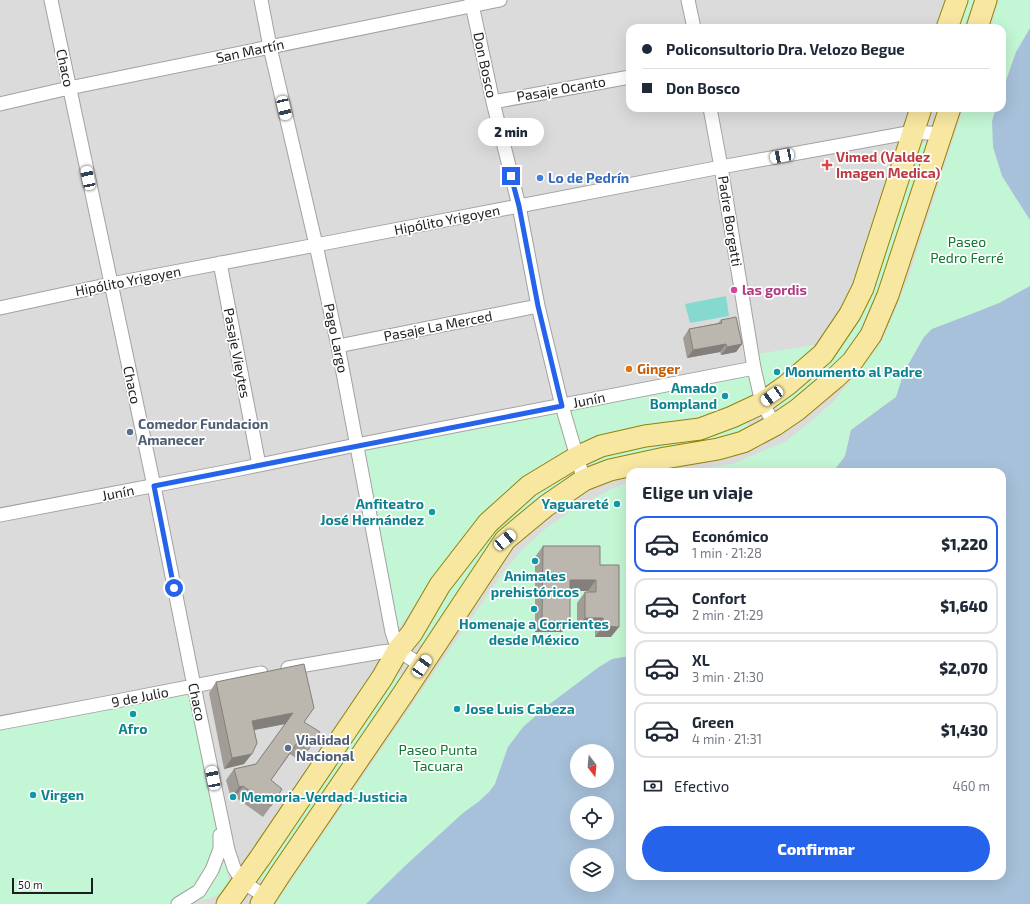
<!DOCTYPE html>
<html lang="es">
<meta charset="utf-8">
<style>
:root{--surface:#fff;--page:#f2f2f3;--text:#1f2937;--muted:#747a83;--line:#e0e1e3;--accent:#2563eb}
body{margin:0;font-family:"Exo 2",sans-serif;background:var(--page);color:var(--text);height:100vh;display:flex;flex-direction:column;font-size:15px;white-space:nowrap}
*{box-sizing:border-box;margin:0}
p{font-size:13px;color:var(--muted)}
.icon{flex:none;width:22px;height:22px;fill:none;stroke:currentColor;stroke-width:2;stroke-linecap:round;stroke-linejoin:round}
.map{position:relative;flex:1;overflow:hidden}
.details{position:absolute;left:626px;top:468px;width:380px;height:412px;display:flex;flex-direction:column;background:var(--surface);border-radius:12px;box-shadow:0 4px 16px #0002}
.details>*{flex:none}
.top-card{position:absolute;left:626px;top:24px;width:380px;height:88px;border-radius:12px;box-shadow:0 4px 16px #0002;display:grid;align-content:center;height:88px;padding:0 16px;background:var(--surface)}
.needle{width:26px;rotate:164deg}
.fabs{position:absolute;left:570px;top:744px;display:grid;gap:8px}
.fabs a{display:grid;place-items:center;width:44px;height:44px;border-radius:50%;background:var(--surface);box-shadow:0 4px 16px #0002;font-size:20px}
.scale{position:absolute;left:12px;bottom:10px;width:81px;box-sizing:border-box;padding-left:4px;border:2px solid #1e1e1e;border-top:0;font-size:11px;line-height:14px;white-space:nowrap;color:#1e1e1e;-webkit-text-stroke:3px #fff;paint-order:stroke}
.end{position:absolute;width:18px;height:18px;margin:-9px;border:5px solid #2563eb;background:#fff;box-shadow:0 0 0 2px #fff}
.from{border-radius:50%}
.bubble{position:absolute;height:28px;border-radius:14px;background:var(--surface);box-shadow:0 4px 16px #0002;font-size:13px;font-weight:800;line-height:28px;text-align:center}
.car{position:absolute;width:12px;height:24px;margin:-12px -6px;border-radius:5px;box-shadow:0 0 3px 1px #0007;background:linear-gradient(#fff 24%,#345 0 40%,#fff 0 76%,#345 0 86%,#fff 0)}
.top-card b{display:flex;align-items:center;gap:14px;height:38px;font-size:15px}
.top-card b+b{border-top:1px solid var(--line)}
.top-card i{width:10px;height:10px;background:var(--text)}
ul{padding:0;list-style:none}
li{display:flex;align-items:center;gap:12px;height:56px;margin:0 8px 6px;padding:0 8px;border:2px solid var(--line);border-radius:12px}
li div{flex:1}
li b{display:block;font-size:15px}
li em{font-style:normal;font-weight:800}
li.current{border-color:var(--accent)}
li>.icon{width:36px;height:36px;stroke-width:1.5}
h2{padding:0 16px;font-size:18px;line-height:48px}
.pay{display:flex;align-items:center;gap:10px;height:44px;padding:0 16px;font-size:15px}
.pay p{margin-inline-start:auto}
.primary-button{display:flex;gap:8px;margin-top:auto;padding:8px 16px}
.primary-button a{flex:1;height:46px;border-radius:24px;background:var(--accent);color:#fff;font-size:16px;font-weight:800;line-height:46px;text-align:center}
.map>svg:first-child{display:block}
</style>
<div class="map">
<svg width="1030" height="904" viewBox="0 0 1030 904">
<rect width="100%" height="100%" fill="#eeede4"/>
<path fill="#dcdbdb" d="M0 0H1030V28L1016 52 1002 92V28H630V108H996L992 121 993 147 1030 220V286L966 316 833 472H630V656L366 904H0Z"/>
<path fill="#c3f6d4" d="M960 0H974L964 28H950Z
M999 0H1030V28L1016 52 1002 92V28H990Z
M963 108H996L992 121 1015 196 1024 209 1030 220V286L999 303 966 316 932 329 924 337 904 372 896 397 851 430 845 456 833 472H683L735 463 786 441 808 424 834 401 881 343 908 279Z
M916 140 928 144 879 293 859 334 837 364 781 413 774 402 832 349Z
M821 344 769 389 763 388 757 354Z
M752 373 758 401 694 421 644 425 615 434 580 448 569 407Z
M558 409 567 450 515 483 480 518 453 549 400 627 394 626 361 448Z
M745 417 750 428 729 439 594 472 590 461 607 451Z
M564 473 570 483 539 506 425 647 415 639 478 547 531 495Z
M630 482V656L612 659 599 667 583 679 508 747 495 784 489 792 406 865 366 904H275L461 633 507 567 523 549 545 529 569 512 611 489Z
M394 670 405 678 265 881 254 874Z
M191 693 215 809 218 838 215 856 199 886 174 903 170 904H0V730Z
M223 852 230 885C223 898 200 900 186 903Z"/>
<path fill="#86d9ce" d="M726 296 729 316 690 323 685 304Z"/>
<path fill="#a7c1da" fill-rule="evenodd" d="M1030 28V220L1002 176 993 147 992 121 996 108H1002V92L1016 52Z
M1030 286V904H366L406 865 463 813 478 802 489 792 495 784 508 747 523 727 547 706 599 667 612 659 630 656V876H1002V472H833L845 456 851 430 896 397 904 372 924 337 932 329 966 316 999 303ZM577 751H607V781H577ZM577 803H607V833H577ZM577 855H607V885H577Z"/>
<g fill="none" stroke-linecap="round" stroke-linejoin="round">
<defs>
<path id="street" d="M51 0 154 486 194 686 228 850 234 868 243 882 266 897
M261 0 270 47 316 245 338 346 392 632 398 650 422 666
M471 0 493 102 519 206 538 306 562 406 577 457 584 480
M688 0 694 28
M493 102 630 77
M0 104 69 88 500 0
M710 108 721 167 754 368 762 403 775 425
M220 263 259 465
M0 308 111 284 316 245 721 167 913 132 942 134
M338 346 538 306
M0 515 230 471 356 445 754 368
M288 668 381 652 398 650
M0 723 96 705 261 673
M178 904 199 891 212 870 220 849V835"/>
<path id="primary" d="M947 28 957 0
M977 28 986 0
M227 904 260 858 382 678 398 650 412 633 440 585 488 523 529 486 577 457 601 446 645 436 700 429 732 417 762 403 787 385 823 354 850 314 863 288 921 108
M261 904 281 873 403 694 505 540 546 506 584 480 610 470 665 458 718 449 743 442 775 425 797 410 835 378 852 362 871 335 888 295 950 108"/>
</defs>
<use href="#street" stroke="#a2a2a2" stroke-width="15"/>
<use href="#primary" stroke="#8f8408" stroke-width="23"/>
<use href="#street" stroke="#fff" stroke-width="13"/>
<use href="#primary" stroke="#f7e7a1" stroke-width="21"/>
</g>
<path fill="#a19d96" d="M721 320 742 344 736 352 721 355 720 352 687 358 683 338 689 329 718 323Z
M543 546 600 565 611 637H595V629H577V603L585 592H588V591H570V621L562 632H535V557Z
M216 682 304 722 308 750 300 761 290 754 271 780V806L263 817 235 797 231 798 226 780 234 769 256 764 285 724 254 730 244 764 224 769 209 693Z"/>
<path fill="#837f7a" d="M726 344 720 352 687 358 693 350Z
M742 344 736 352 721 355 727 347Z
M570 580H596L588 591H562Z
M585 618H603L595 629H577Z
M542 621H570L562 632H535Z
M603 626 619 627 611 637H595Z
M293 713 285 724 244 732 252 721Z
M252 754 244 764 224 769 232 758Z
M243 786 235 797 231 798 239 787Z"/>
<path fill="#bbb6ae" stroke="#837f7a" d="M736 317 742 344 727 347 726 344 693 350 689 329 722 323 721 320Z
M543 546H600V565H619V627L603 626V618H585V592H596V580H570V621H542Z
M304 664 314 708 304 722 320 732 308 750 297 743 271 780 282 789 271 806 243 786 239 787 234 769 256 764 293 713 252 721 257 743 252 754 232 758 216 682Z"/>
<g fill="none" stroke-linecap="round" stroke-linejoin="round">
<path stroke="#2563eb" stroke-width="5" d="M174 588 154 486 562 406 538 306 519 206 511 176"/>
</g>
<path fill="#e0444e" stroke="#fff" stroke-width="1.5" d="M825 159h4v4h4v4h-4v4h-4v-4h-4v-4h4z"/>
<circle fill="#3f7fe0" stroke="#fff" stroke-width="1.5" cx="540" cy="178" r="4"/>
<circle fill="#d1479c" stroke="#fff" stroke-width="1.5" cx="734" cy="290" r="4"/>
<circle fill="#e8710a" stroke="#fff" stroke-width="1.5" cx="629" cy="369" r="4"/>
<g fill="#0f9aa8" stroke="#fff" stroke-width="1.5">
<circle cx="777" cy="372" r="4"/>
<circle cx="725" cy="396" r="4"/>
<circle cx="617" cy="504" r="4"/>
<circle cx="432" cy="512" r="4"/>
<circle cx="535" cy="561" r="4"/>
<circle cx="534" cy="609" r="4"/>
<circle cx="457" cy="709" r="4"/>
<circle cx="133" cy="714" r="4"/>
<circle cx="33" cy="795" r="4"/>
<circle cx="233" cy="797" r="4"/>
</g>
<g fill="#5c6f8a" stroke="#fff" stroke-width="1.5">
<circle cx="130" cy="432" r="4"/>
<circle cx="288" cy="748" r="4"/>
</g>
<g text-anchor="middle" stroke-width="3.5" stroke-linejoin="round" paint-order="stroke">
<g font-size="14" fill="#1e1e1e" stroke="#fff">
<text transform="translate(250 51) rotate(-12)" y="5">San Martín</text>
<text transform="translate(485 65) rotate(78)" y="5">Don Bosco</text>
<text transform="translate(65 68) rotate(78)" y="5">Chaco</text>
<text transform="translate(561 89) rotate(-10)" y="5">Pasaje Ocanto</text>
<text transform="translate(447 220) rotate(-11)" y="5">Hipólito Yrigoyen</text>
<text transform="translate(730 221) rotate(81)" y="5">Padre Borgatti</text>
<text transform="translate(128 281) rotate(-11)" y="5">Hipólito Yrigoyen</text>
<text transform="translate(438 326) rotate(-11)" y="5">Pasaje La Merced</text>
<text transform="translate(336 338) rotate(78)" y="5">Pago Largo</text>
<text transform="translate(237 353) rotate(79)" y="5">Pasaje Vieytes</text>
<text transform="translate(132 385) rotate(78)" y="5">Chaco</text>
<text transform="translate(589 400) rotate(-11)" y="5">Junín</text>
<text transform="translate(118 493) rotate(-11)" y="5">Junín</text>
<text transform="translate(140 697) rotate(-11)" y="5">9 de Julio</text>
<text transform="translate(197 702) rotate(78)" y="5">Chaco</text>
</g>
<g font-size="14" font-weight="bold" fill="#be3a42" stroke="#fff" text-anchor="start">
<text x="836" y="162">Vimed (Valdez<tspan x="836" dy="16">Imagen Medica)</tspan></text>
</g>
<g font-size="14" font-weight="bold" fill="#366cbe" stroke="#fff" text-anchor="start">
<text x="548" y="183">Lo de Pedrín</text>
</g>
<g font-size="14" fill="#117632" stroke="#fff">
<text x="967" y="247">Paseo<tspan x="967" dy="16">Pedro Ferré</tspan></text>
<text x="438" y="755">Paseo Punta<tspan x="438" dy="16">Tacuara</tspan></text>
</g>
<g font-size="14" font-weight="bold" fill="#b23c85" stroke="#fff" text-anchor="start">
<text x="742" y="295">las gordis</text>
</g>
<g font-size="14" font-weight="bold" fill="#c56008" stroke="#fff" text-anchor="start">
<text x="637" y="374">Ginger</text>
</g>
<g font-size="14" font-weight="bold" fill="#0d838f" stroke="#fff" text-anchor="start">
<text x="785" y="377">Monumento al Padre</text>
<text x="717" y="393" text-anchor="end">Amado<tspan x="717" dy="16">Bompland</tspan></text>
<text x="424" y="509" text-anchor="end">Anfiteatro<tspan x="424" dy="16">José Hernández</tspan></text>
<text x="609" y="509" text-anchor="end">Yaguareté</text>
<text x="535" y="581" text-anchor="middle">Animales<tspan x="535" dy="16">prehistóricos</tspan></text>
<text x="534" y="629" text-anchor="middle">Homenaje a Corrientes<tspan x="534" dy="16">desde México</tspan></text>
<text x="465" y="714">Jose Luis Cabeza</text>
<text x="133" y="734" text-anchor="middle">Afro</text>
<text x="41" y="800">Virgen</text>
<text x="241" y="802">Memoria-Verdad-Justicia</text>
</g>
<g font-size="14" font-weight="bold" fill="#4e5e75" stroke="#fff" text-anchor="start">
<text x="138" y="429">Comedor Fundacion<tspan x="138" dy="16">Amanecer</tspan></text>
<text x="296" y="745">Vialidad<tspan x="296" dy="16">Nacional</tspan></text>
</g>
</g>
</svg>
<div class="fabs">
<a><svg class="needle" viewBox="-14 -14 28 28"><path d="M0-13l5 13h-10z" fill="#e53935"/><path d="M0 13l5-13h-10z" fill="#747a83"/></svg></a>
<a><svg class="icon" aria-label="locate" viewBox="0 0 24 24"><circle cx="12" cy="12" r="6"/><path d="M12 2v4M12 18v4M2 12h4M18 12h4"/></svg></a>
<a><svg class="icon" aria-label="layers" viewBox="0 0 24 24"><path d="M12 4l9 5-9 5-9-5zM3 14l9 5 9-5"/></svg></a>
</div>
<div class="scale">50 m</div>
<i class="end from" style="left:174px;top:588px"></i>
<i class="end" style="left:511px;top:176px"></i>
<div class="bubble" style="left:478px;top:118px;width:66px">2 min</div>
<i class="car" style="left:284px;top:108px;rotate:167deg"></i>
<i class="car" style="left:782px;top:156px;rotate:259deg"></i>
<i class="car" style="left:88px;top:178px;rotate:348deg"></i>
<i class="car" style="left:772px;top:396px;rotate:235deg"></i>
<i class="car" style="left:505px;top:540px;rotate:50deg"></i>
<i class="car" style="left:422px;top:666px;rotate:35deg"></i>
<i class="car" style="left:213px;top:778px;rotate:349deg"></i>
<div class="top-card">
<b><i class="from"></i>Policonsultorio Dra. Velozo Begue</b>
<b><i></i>Don Bosco</b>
</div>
<section class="details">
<h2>Elige un viaje</h2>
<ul>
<li class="current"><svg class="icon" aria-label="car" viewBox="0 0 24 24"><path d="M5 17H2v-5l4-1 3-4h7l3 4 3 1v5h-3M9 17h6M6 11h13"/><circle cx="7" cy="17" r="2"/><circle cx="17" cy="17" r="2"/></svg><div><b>Económico</b><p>1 min · 21:28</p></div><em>$1,220</em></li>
<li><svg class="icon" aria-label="car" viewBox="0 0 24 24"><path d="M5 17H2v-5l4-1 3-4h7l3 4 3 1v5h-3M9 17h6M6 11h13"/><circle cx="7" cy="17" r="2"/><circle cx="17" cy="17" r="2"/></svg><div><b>Confort</b><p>2 min · 21:29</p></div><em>$1,640</em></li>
<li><svg class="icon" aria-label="car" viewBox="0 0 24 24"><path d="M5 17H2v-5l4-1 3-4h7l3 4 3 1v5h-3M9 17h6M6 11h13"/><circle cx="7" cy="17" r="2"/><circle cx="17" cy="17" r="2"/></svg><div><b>XL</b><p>3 min · 21:30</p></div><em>$2,070</em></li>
<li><svg class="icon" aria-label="car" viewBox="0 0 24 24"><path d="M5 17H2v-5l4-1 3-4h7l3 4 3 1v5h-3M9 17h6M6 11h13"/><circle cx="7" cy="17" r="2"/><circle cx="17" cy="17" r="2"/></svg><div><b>Green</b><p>4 min · 21:31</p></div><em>$1,430</em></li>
</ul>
<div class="pay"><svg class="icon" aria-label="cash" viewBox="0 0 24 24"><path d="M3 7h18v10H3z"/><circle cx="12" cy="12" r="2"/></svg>Efectivo<p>460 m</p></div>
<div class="primary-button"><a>Confirmar</a></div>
</section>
</div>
